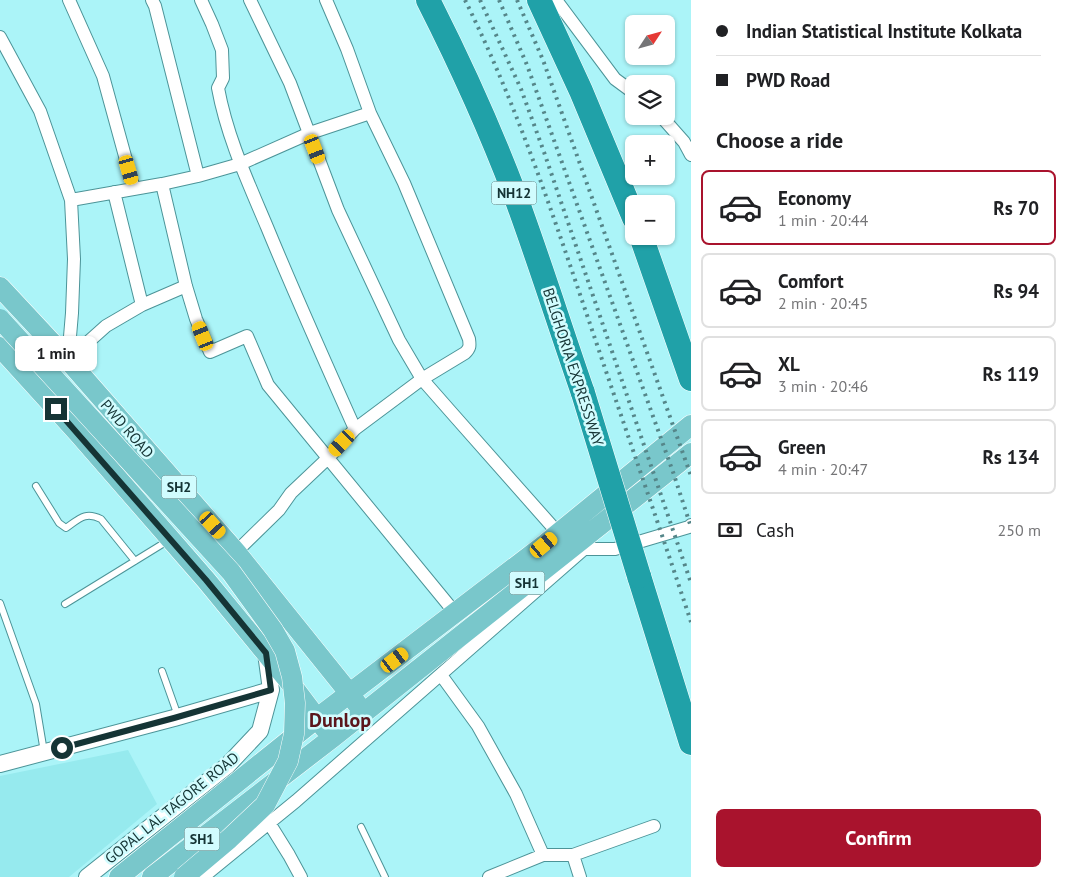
<!DOCTYPE html>
<meta charset="utf-8">
<style>
:root{--surface:#fff;--page:#f2f2f2;--text:#202124;--muted:#757577;--line:#e0e0e0;--accent:#a9132d}
body{margin:0;font-family:"PT Sans",sans-serif;background:var(--page);color:var(--text);height:100vh;display:flex;flex-direction:column;font-size:19px;white-space:nowrap}
*{box-sizing:border-box;margin:0}
p{font-size:16px;color:var(--muted)}
.icon{flex:none;width:28px;height:28px;fill:none;stroke:currentColor;stroke-width:2;stroke-linecap:round;stroke-linejoin:round}
.map{position:relative;flex:1;overflow:hidden}
.details{display:flex;flex-direction:column;background:var(--surface);width:375px}
.details>*{flex:none}
.top-card{display:grid;align-content:center;height:110px;padding:0 25px;background:var(--surface)}
.needle{width:32px;rotate:54deg}
.fabs{position:absolute;left:625px;top:15px;display:grid;gap:10px}
.fabs a{display:grid;place-items:center;width:50px;height:50px;border-radius:8px;background:var(--surface);box-shadow:0 1px 4px #0004;font-size:25px}
.end{position:absolute;width:22px;height:22px;margin:-11px;border:6px solid #153435;background:#fff;box-shadow:0 0 0 2px #fff}
.from{border-radius:50%}
.bubble{position:absolute;height:35px;border-radius:8px;background:var(--surface);box-shadow:0 1px 4px #0004;font-size:16px;font-weight:600;line-height:35px;text-align:center}
.car{position:absolute;width:15px;height:30px;margin:-15px -8px;border-radius:6px;box-shadow:0 0 4px 1px #0007;background:linear-gradient(#f5c518 24%,#345 0 40%,#f5c518 0 76%,#345 0 86%,#f5c518 0)}
.top-card b{display:flex;align-items:center;gap:18px;height:48px;font-size:19px}
.top-card b+b{border-top:1px solid var(--line)}
.top-card i{width:12px;height:12px;background:var(--text)}
ul{padding:0;list-style:none}
li{display:flex;align-items:center;gap:15px;height:75px;margin:0 10px 8px;padding:0 15px;border:2px solid var(--line);border-radius:8px}
li div{flex:1}
li b{display:block;font-size:19px}
li em{font-style:normal;font-weight:600}
li.selected{border-color:var(--accent)}
li>.icon{width:45px;height:45px;stroke-width:1.5}
h2{padding:0 25px;font-size:22px;line-height:60px}
.pay{display:flex;align-items:center;gap:12px;height:55px;padding:0 25px;font-size:19px}
.pay p{margin-inline-start:auto}
.primary-button{display:flex;gap:10px;margin-top:auto;padding:10px 25px}
.primary-button a{flex:1;height:58px;border-radius:8px;background:var(--accent);color:#fff;font-size:20px;font-weight:600;line-height:58px;text-align:center}
main{display:flex;flex:1;min-height:0}
.map>svg:first-child{display:block}
</style>
<main>
<div class="map">
<svg width="691" height="877" viewBox="0 0 691 877">
<rect width="100%" height="100%" fill="#abf4f8"/>
<path fill="#96eaee" d="M128 750 157 804 69 877H0V776Z"/>
<g fill="none" stroke-linecap="round" stroke-linejoin="round">
<defs>
<path id="service" d="M36 486 59 523 66 528C79 519 85 511 101 519L135 561
M0 603 36 704 44 752
M65 604 169 540
M162 671 178 716
M361 827 385 877"/>
<path id="minor" d="M69 0 103 76 134 189
M152 0 155 6 198 176
M201 0 212 24 222 50 223 78 218 88C227 137 248 182 267 227 295 295 325 362 355 429
M250 0 290 83 338 210 399 340 422 379 451 412 558 533
M556 0 615 79 634 93
M0 37 40 111 71 200
M661 116 684 142 691 155
M162 184 186 286 196 319 210 352 247 336 268 385 456 614
M114 192 142 305
M68 360 72 313 74 259 71 200 162 184 198 176 240 164 310 133 370 113
M68 360 106 326 142 305 186 286
M236 552 279 510 291 493 328 458 355 429 422 379 465 353C470 348 470 346 469 339L404 183 370 113 347 49 326 0
M441 675 478 726 516 794 543 855H573L580 877
M266 818 289 855 301 877
M573 855 654 826
M203 877 296 801 584 549H615L689 527 691 525
M489 877 543 855"/>
<path id="tertiary" d="M0 764 174 718 271 690
M87 877 227 766 260 731 271 690 266 653"/>
<path id="primary" d="M0 287 68 360 236 552 350 694 357 704
M0 347 78 433 206 580 288 680 325 729
M119 877 316 719 544 545 691 425
M152 877 332 738 691 453"/>
<path id="motorway" d="M428 0C460 63 490 129 515 195 539 260 560 327 583 393
M539 0 581 91 634 218
M641 236 691 379
M639 576 691 743"/>
</defs>
<use href="#service" stroke="#4c9498" stroke-width="8"/>
<use href="#minor" stroke="#4c9498" stroke-width="14"/>
<use href="#tertiary" stroke="#4c9498" stroke-width="18"/>
<use href="#primary" stroke="#fff" stroke-width="21"/>
<use href="#motorway" stroke="#fff" stroke-width="25"/>
<use href="#service" stroke="#fff" stroke-width="6"/>
<use href="#minor" stroke="#fff" stroke-width="12"/>
<use href="#tertiary" stroke="#fff" stroke-width="16"/>
<use href="#primary" stroke="#79c7cb" stroke-width="20"/>
<use href="#motorway" stroke="#20a1a8" stroke-width="24"/>
<path stroke="#558689" stroke-width="4" stroke-dasharray="2.5 5" stroke-linecap="butt" d="M465 0C516 103 552 212 589 321 623 422 658 522 691 622
M480 0 521 89 544 152 691 583
M499 0 527 65 673 472 691 527
M517 0 543 60 691 476"/>
<defs>
<path id="primary-bridge" d="M0 319 231 572 273 630 285 651 292 677 295 703 294 734 288 761 265 805 229 839 184 877"/>
<path id="motorway-bridge" d="M583 393 639 576"/>
</defs>
<use href="#primary-bridge" stroke="#fff" stroke-width="21" stroke-linecap="butt"/>
<use href="#motorway-bridge" stroke="#fff" stroke-width="25" stroke-linecap="butt"/>
<use href="#primary-bridge" stroke="#79c7cb" stroke-width="20"/>
<use href="#motorway-bridge" stroke="#20a1a8" stroke-width="24"/>
</g>
<g fill="none" stroke-linecap="round" stroke-linejoin="round">
<path stroke="#153435" stroke-width="6" d="M56 409 206 580 266 653 271 690 174 718 62 748"/>
</g>
<g text-anchor="middle" stroke-width="5" stroke-linejoin="round" paint-order="stroke">
<g fill="#d1fcfe" stroke="#4d7071" stroke-width="1">
<rect x="491.5" y="181.5" width="45" height="23" rx="4"/>
<rect x="161.5" y="475.5" width="35" height="23" rx="4"/>
<rect x="509.5" y="571.5" width="35" height="23" rx="4"/>
<rect x="184.5" y="827.5" width="35" height="23" rx="4"/>
</g>
<g font-size="14" font-weight="bold" fill="#153435">
<text x="514" y="198">NH12</text>
<text x="179" y="492">SH2</text>
<text x="527" y="588">SH1</text>
<text x="202" y="844">SH1</text>
</g>
<g font-size="15" fill="#153435" stroke="#d1fcfe">
<text transform="translate(573 367) rotate(72)" y="5">BELGHORIA EXPRESSWAY</text>
<text transform="translate(127 429) rotate(49)" y="5">PWD ROAD</text>
<text transform="translate(172 808) rotate(-39)" y="5">GOPAL LAL TAGORE ROAD</text>
</g>
<g font-size="20" font-weight="bold" fill="#5b161c" stroke="#d1fcfe">
<text x="340" y="727">Dunlop</text>
</g>
</g>
</svg>
<div class="fabs">
<a><svg class="needle" viewBox="-14 -14 28 28"><path d="M0-13l5 13h-10z" fill="#e53935"/><path d="M0 13l5-13h-10z" fill="#757577"/></svg></a>
<a><svg class="icon" aria-label="layers" viewBox="0 0 24 24"><path d="M12 4l9 5-9 5-9-5zM3 14l9 5 9-5"/></svg></a>
<a>+</a>
<a>−</a>
</div>
<i class="end from" style="left:62px;top:748px"></i>
<i class="end" style="left:56px;top:409px"></i>
<div class="bubble" style="left:15px;top:336px;width:82px">1 min</div>
<i class="car" style="left:315px;top:149px;rotate:159deg"></i>
<i class="car" style="left:129px;top:170px;rotate:164deg"></i>
<i class="car" style="left:203px;top:336px;rotate:338deg"></i>
<i class="car" style="left:342px;top:443px;rotate:223deg"></i>
<i class="car" style="left:213px;top:525px;rotate:138deg"></i>
<i class="car" style="left:544px;top:545px;rotate:50deg"></i>
<i class="car" style="left:395px;top:660px;rotate:53deg"></i>
</div>
<section class="details">
<div class="top-card">
<b><i class="from"></i>Indian Statistical Institute Kolkata</b>
<b><i></i>PWD Road</b>
</div>
<h2>Choose a ride</h2>
<ul>
<li class="selected"><svg class="icon" aria-label="car" viewBox="0 0 24 24"><path d="M5 17H2v-5l4-1 3-4h7l3 4 3 1v5h-3M9 17h6M6 11h13"/><circle cx="7" cy="17" r="2"/><circle cx="17" cy="17" r="2"/></svg><div><b>Economy</b><p>1 min · 20:44</p></div><em>Rs 70</em></li>
<li><svg class="icon" aria-label="car" viewBox="0 0 24 24"><path d="M5 17H2v-5l4-1 3-4h7l3 4 3 1v5h-3M9 17h6M6 11h13"/><circle cx="7" cy="17" r="2"/><circle cx="17" cy="17" r="2"/></svg><div><b>Comfort</b><p>2 min · 20:45</p></div><em>Rs 94</em></li>
<li><svg class="icon" aria-label="car" viewBox="0 0 24 24"><path d="M5 17H2v-5l4-1 3-4h7l3 4 3 1v5h-3M9 17h6M6 11h13"/><circle cx="7" cy="17" r="2"/><circle cx="17" cy="17" r="2"/></svg><div><b>XL</b><p>3 min · 20:46</p></div><em>Rs 119</em></li>
<li><svg class="icon" aria-label="car" viewBox="0 0 24 24"><path d="M5 17H2v-5l4-1 3-4h7l3 4 3 1v5h-3M9 17h6M6 11h13"/><circle cx="7" cy="17" r="2"/><circle cx="17" cy="17" r="2"/></svg><div><b>Green</b><p>4 min · 20:47</p></div><em>Rs 134</em></li>
</ul>
<div class="pay"><svg class="icon" aria-label="cash" viewBox="0 0 24 24"><path d="M3 7h18v10H3z"/><circle cx="12" cy="12" r="2"/></svg>Cash<p>250 m</p></div>
<div class="primary-button"><a>Confirm</a></div>
</section>
</main>
